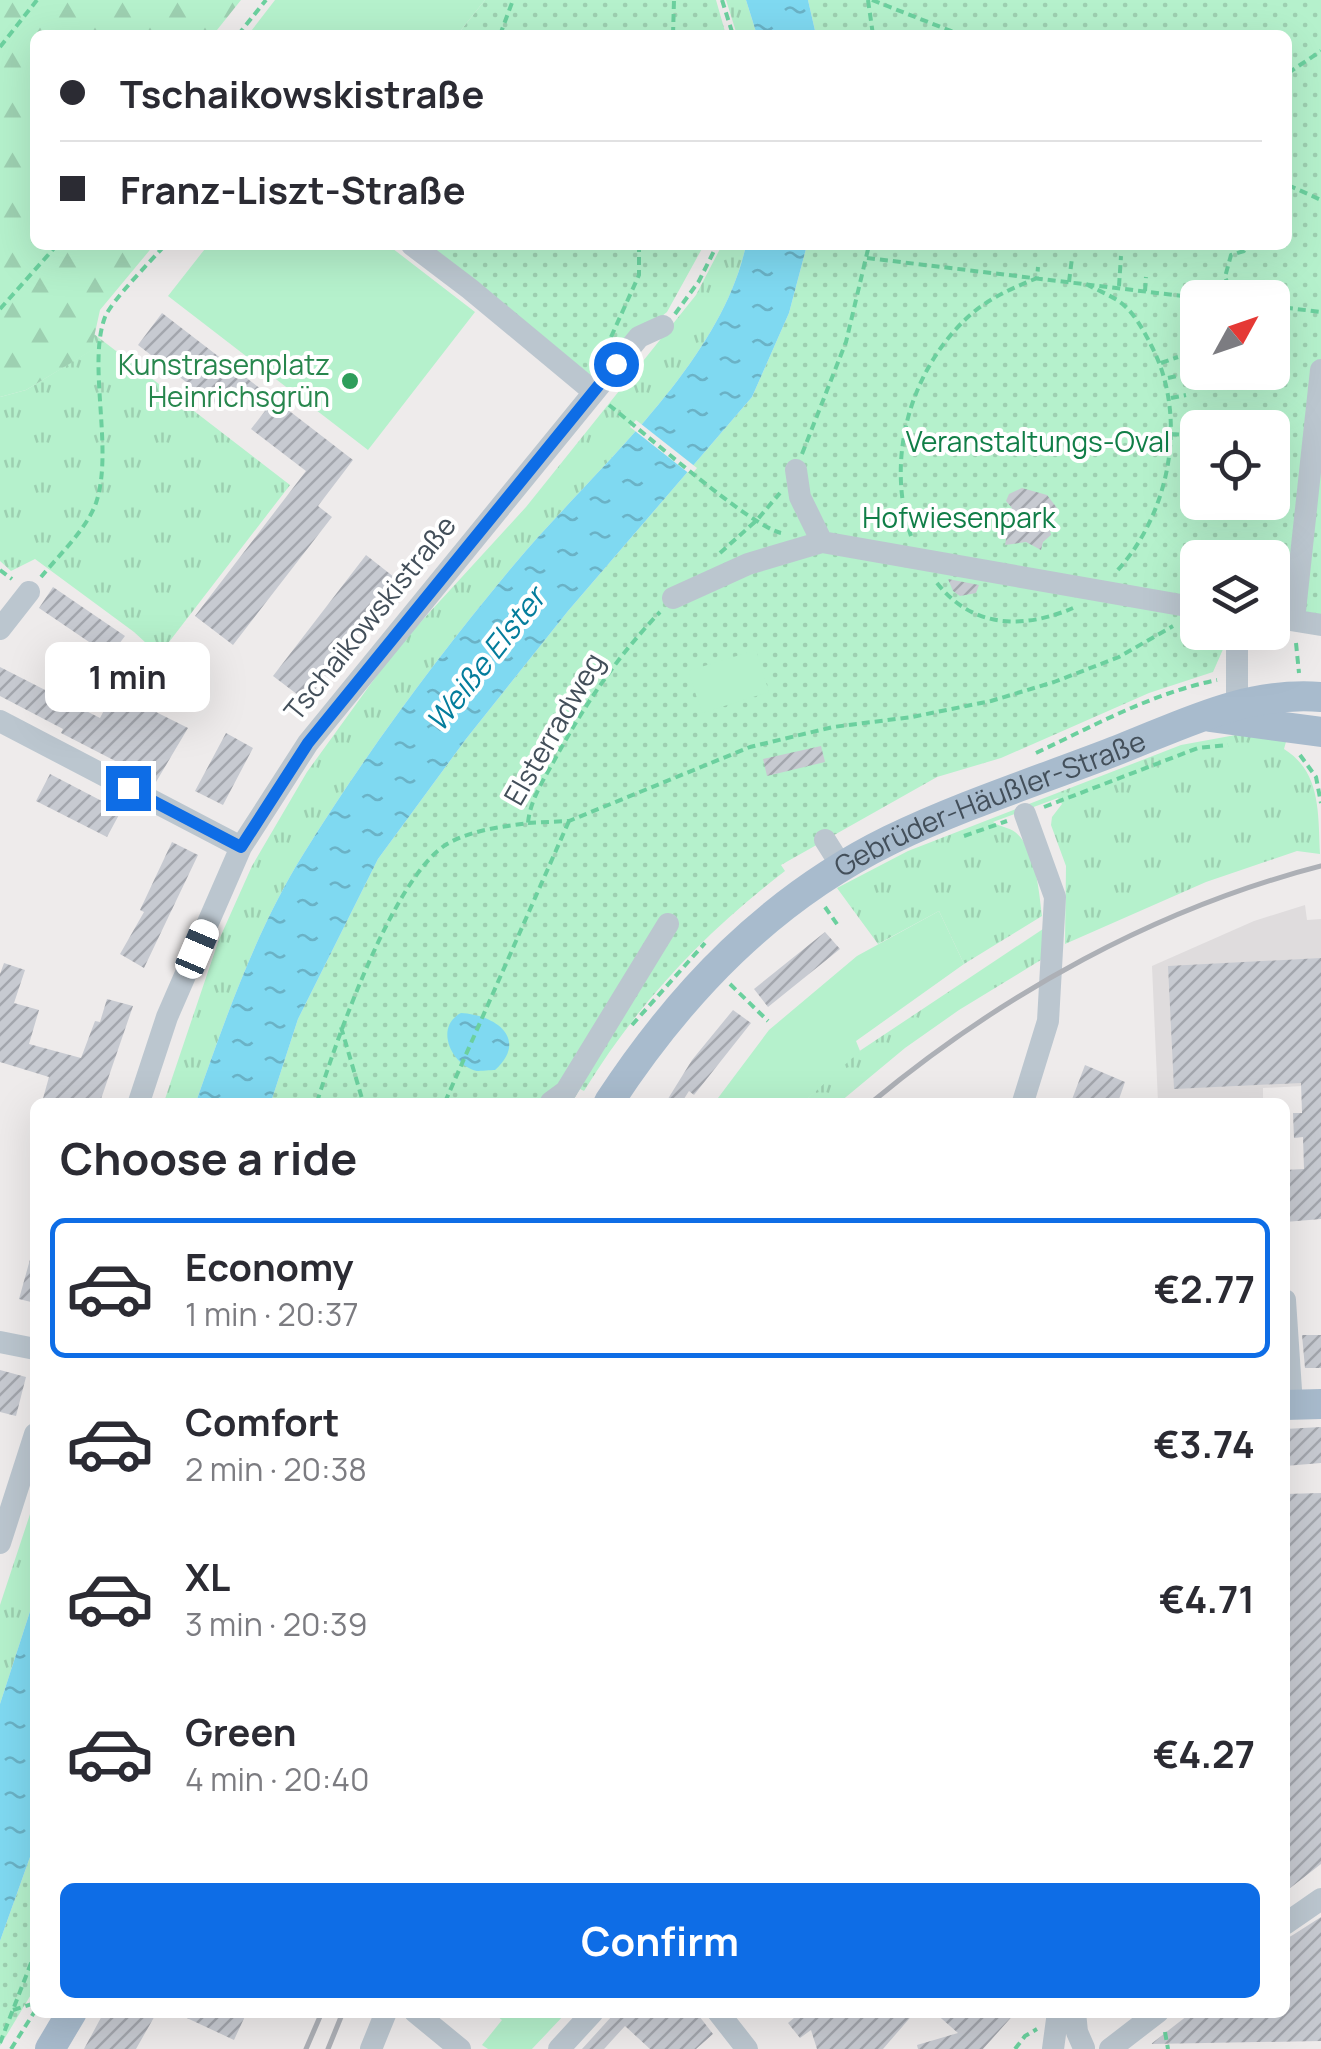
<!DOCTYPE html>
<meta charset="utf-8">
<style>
:root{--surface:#fff;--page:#f2f2f3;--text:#2b2b33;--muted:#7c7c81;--line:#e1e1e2;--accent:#0e6de6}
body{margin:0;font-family:Manrope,sans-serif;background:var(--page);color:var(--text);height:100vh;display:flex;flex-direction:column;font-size:38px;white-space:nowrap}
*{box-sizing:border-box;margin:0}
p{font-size:32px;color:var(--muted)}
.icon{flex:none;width:55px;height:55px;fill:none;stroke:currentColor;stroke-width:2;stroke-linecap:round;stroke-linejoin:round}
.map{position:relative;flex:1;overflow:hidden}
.side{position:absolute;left:30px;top:1098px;width:1260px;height:920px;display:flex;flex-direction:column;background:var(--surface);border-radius:15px;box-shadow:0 10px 40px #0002}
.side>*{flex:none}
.top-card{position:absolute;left:30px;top:30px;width:1262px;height:220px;border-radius:15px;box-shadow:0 10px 40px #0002;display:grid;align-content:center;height:220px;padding:0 30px;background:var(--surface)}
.needle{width:65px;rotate:50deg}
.buttons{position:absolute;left:1180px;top:280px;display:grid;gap:20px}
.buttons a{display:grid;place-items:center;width:110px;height:110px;border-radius:15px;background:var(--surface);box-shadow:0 10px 40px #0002;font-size:50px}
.end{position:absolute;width:45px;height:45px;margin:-22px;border:12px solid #0e6de6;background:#fff;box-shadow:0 0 0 5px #fff}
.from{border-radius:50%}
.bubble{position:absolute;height:70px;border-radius:15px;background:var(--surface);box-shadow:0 10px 40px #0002;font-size:32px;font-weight:700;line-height:70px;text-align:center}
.car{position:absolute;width:30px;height:60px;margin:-30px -15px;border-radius:12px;box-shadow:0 0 8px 2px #0007;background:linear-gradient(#fff 24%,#345 0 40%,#fff 0 76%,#345 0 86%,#fff 0)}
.top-card b{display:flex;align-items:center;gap:35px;height:95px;font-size:38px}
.top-card b+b{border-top:2px solid var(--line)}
.top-card i{width:25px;height:25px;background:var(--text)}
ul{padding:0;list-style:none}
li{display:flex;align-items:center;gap:30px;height:140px;margin:0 20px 15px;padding:0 10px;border:5px solid transparent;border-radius:15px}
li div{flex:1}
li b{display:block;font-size:38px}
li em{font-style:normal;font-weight:700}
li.current{border-color:var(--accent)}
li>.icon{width:90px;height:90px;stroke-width:1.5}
h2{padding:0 30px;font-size:45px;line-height:120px}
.primary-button{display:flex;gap:20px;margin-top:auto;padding:20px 30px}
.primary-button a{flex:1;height:115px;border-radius:15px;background:var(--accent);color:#fff;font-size:40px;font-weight:700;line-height:115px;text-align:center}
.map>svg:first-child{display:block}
</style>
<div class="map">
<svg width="1321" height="2049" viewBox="0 0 1321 2049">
<defs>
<pattern id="grass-tufts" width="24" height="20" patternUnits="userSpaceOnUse" patternTransform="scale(2.5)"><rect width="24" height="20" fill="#b5f1cc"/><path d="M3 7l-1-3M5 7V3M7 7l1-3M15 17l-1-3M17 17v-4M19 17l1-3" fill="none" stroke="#9dd0b1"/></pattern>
<pattern id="forest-firs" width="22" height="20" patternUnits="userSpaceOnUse" patternTransform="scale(2.5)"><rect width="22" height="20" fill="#b5f1cc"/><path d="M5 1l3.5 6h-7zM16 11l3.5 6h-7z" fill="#9dd0b1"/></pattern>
<pattern id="park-dots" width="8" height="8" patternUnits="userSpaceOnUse" patternTransform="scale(2.5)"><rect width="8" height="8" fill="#b5f1cc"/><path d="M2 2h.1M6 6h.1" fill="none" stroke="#9dd0b1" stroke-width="1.8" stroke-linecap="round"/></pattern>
<pattern id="water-ripples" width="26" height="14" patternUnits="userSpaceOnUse" patternTransform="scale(2.5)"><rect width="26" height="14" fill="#7fd9f1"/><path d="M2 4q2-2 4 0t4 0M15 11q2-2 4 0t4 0" fill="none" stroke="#6ab2c6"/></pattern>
<pattern id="building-hatch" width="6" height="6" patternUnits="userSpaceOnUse" patternTransform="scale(2.5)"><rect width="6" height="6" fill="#c7cad1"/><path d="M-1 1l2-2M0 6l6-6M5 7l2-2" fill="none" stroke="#a3a6ad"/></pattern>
</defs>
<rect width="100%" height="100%" fill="#eeebeb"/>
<path fill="#dfdcdd" d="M1305 905 1307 920 1321 919V1085L1263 1088V1102H1158L1152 966 1254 921Z"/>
<path fill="url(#grass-tufts)" d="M726 0H746L757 35H737Z
M722 245H746C720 367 591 472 513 566 438 656 366 753 304 853 256 930 226 1017 196 1102H164L218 942 252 866 307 772 396 649 526 507 696 295Z
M94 334 290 485 159 655 134 632 35 559 11 571 0 561V397L26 390 90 351Z
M1241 734 1287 738 1284 749C1321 772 1318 812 1320 854L1297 851 1206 882 1065 944 1066 866 1051 825 1052 817 1062 804 1058 798 993 822C1000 827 1008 827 1015 832 1036 848 1039 892 1042 916L964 964 939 911 878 944 837 888 908 851 1181 745Z
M1043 929 1044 958 959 1010 905 1048 840 1102H804L852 1056Z
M35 1499V1596L0 1704V1605Z"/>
<path fill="url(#forest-firs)" d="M0 0H241L213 35H35V245H154L100 310 91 351 26 390 0 397Z"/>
<path fill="url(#park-dots)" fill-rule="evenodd" d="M485 0H716L726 35H457Z
M808 0H1321V632L1273 623 1272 558H1198V632L1251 633 1249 650 1224 647 1213 672 1149 693 1001 758 937 777 781 865 785 871C704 933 638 1003 584 1091L580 1089 572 1102H271L298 1019 378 859 466 739 568 611 752 397 789 313 807 245H1288V35H816ZM1198 298H1272V372H1198ZM1198 428H1272V502H1198Z
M421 245H704L667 312 652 324 599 382Z
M35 1843V1988L0 2046V1941Z"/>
<path fill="#b5f1cc" d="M275 0H485L457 35H248Z
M208 245H388L475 312 368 450 168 296Z
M756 650 769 692 702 713 688 671Z
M939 911 964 964 856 1041 860 1051 804 1102H715L769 1030 857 956Z
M493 2013 566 2012V2013L532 2049H488L482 2045 502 2020Z"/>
<path fill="url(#water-ripples)" d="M746 0H808L816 35H757Z
M746 245H807L789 313 752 397 568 611 466 739 378 859 298 1019 271 1102H196C226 1017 256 930 304 853 366 753 438 656 513 566 591 472 720 367 746 245Z
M461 1013C496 1015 529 1039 495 1070 492 1070 480 1071 477 1071 451 1065 434 1027 461 1013Z
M35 1596V1843L0 1941V1704Z"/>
<path fill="#eeebeb" d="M636 420 697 468 691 475 630 427Z"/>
<path fill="url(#building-hatch)" d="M162 313 353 460 318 506 332 517 233 645 195 616 306 471 251 429 265 411 231 386 216 405 138 345Z
M1022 488 1047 495 1057 508 1047 515 1051 535 1043 542 1041 550 1026 542 1005 545 1007 534 1000 526 1012 508 1006 501 1009 494Z
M366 555 399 581 306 701 273 676Z
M948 579 979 585 976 593 960 596 953 591Z
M53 587 125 636 119 644 187 690 179 703 39 608Z
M0 667 100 718 114 691 188 728 156 782 61 733 63 729 0 696Z
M226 733 253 748 223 805 195 791Z
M821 746 825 762 767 776 763 759Z
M50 774 121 811 107 837 36 801Z
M172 842 198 855 144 968 120 954 144 912 140 910Z
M825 932 840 949 768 1007 754 989Z
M1321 958V1219L1285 1222V1170L1304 1169 1303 1137 1294 1138 1293 1113H1302L1301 1083 1174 1089 1168 966Z
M4 963 25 970 14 1003 39 1010 29 1044 81 1058 95 1021 100 1022 107 999 133 1006 100 1102H42L49 1077 0 1062V974Z
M733 1010 751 1023 694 1095 689 1091 682 1102H666L692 1060Z
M1085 1065 1125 1082 1118 1102H1071Z
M31 1256 35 1257V1303L19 1299Z
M1302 1335H1321V1368H1305Z
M0 1370 26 1377 16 1416 0 1412Z
M1321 1427V1463L1285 1466V1429Z
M1321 1493V1864L1285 1892V1494Z
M1321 1917V2041L1151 2044 1192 2012H1285V1940Z
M104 2012H157L136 2049H84Z
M174 2012H247L234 2040Z
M609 2012H696L713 2034 696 2049H650L625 2026 604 2049H582L612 2016Z
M801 2012H915L883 2049H817L811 2030 800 2038 788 2023Z
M934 2012H1016L983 2049H918L917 2045 958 2033Z"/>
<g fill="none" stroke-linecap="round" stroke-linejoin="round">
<path stroke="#6bd09e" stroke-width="4" stroke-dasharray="8 5" stroke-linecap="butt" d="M722 0 733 35
M868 0 873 35
M872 0 961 35
M238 35 266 0
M500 35 513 0
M673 35 674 0
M0 47 37 0
M1288 73 1321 51
M1288 185 1321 200
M867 258 1199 298
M1069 282 1072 258
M1086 284C1097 290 1110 295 1120 302 1133 311 1144 331 1151 345 1189 417 1170 515 1115 573
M1119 286 1121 256
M1145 291 1146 277
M1234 298 1225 277 1231 255 1244 251 1248 245
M1272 306 1321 312
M0 309 57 245
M675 314 699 281 717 245
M611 337 639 275V245
M1161 363 1178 357
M1168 378 1198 371
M1171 398 1186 395
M609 405C641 430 750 526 781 533
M1171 434 1186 435
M802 454 846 342 869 245
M911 536C885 459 910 370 969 316 989 298 1013 288 1037 278L1038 267
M720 553 757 520 780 493
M0 570 12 579
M41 577C59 555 86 530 96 503 114 450 87 365 105 317 112 300 151 261 165 245
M937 583C973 629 1024 629 1073 608
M1296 643 1299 673
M1036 753C1095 725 1153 693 1217 680
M1300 755 1316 777 1321 803
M1044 807 1198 748 1228 745
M528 823 569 821 750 747 833 727 912 717 991 701 1054 682 1119 657 1173 626
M964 836 1007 821
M825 907 839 927
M730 984 768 1021
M632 1025 705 943
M341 1027 363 1102
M317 1102C336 1041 393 877 447 844 471 830 501 827 528 823 530 800 544 779 555 759 585 704 617 657 660 612
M445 1102 569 821
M13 2010 35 2003
M1165 2032 1168 2049
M0 2043 35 1953
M11 2049 35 2011
M1015 2049 1025 2036 1037 2029"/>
<path stroke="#bbc6cf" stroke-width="22" d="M412 245 470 289 594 392
M796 470 800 497 822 542
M673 598 748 564 822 542 1198 608
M1272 617 1321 625
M1294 620 1321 370
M0 629 29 592
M1234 632 1237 648V705
M0 721 241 847
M825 840 842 867
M139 1102 167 1017 241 847 308 743 639 337 663 326
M551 1102 566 1091 668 924
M1023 1102 1048 1021 1055 897 1025 814
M1285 1300 1292 1405
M0 1342 35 1349
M0 1543 35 1434
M1285 1924 1321 1899
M415 2012 460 2049
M718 2012 747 2049
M1075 2012 1077 2032 1084 2048
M371 2049 386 2012
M559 2049 593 2012
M1053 2049 1058 2012
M1110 2049 1158 2012"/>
<g stroke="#a8bbcd" stroke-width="30">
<path d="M1210 717 1321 732"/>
<path id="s1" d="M609 1102C681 992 770 899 890 840 960 806 1037 781 1110 753 1181 726 1243 691 1321 697"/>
<path d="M1285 1405 1321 1404"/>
<path d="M50 2049 72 2012"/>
</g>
<path stroke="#adb0b6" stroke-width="5" d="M872 1102C1002 994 1157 908 1321 866
M306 2049 322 2012
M328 2049 343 2012"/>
</g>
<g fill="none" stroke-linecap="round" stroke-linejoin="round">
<path stroke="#0e6de6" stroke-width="12" d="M128 788 241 847 308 743 616 364"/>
</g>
<circle fill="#2e9e5b" stroke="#fff" stroke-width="4" cx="350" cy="381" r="10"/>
<g text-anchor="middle" stroke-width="8" stroke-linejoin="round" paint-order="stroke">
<g font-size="28" fill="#27864d" stroke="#fff" text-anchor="end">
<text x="330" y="375">Kunstrasenplatz<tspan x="330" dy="32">Heinrichsgrün</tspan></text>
</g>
<g font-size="28" fill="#107e47" stroke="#fff">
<text x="1038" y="452">Veranstaltungs-Oval</text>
<text x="959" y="528">Hofwiesenpark</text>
</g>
<g font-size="28" fill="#434f5a" stroke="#fff">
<text transform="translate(370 618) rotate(-51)" y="10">Tschaikowskistraße</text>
<text transform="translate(554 729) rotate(-60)" y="10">Elsterradweg</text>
<text dy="10" stroke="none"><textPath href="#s1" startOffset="495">Gebrüder-Häußler-Straße</textPath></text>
</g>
<g font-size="30" font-style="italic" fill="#047d9c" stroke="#fff">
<text transform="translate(486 660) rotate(-52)" y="10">Weiße Elster</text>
</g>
</g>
</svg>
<div class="buttons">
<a><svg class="needle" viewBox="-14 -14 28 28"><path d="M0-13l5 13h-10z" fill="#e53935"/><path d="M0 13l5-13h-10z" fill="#7c7c81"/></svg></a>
<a><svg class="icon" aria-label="locate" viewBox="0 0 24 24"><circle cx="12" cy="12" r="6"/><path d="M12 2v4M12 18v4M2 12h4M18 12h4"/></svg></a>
<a><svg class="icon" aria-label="layers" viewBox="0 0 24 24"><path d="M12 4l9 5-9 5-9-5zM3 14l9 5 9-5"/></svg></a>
</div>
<i class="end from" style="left:616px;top:364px"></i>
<i class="end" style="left:128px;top:788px"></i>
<div class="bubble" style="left:45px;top:642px;width:165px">1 min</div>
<i class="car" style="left:197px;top:949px;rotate:23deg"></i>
<div class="top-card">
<b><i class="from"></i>Tschaikowskistraße</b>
<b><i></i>Franz-Liszt-Straße</b>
</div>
<section class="side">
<h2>Choose a ride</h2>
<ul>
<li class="current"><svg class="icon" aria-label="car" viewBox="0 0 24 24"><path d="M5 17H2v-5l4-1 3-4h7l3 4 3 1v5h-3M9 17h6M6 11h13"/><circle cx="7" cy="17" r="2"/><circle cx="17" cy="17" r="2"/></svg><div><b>Economy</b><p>1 min · 20:37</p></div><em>€2.77</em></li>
<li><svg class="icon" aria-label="car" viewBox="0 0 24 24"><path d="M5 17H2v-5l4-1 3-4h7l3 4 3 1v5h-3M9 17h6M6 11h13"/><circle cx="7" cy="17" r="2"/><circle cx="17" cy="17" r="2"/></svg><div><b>Comfort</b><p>2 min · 20:38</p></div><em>€3.74</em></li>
<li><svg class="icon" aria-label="car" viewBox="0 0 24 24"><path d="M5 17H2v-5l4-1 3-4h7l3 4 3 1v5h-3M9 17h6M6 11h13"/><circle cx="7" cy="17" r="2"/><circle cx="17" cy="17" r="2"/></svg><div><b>XL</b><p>3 min · 20:39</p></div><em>€4.71</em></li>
<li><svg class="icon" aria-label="car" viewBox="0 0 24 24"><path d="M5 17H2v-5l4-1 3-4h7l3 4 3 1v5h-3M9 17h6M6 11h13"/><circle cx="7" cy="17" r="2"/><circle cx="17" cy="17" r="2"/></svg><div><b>Green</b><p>4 min · 20:40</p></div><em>€4.27</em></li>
</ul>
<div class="primary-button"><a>Confirm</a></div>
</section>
</div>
